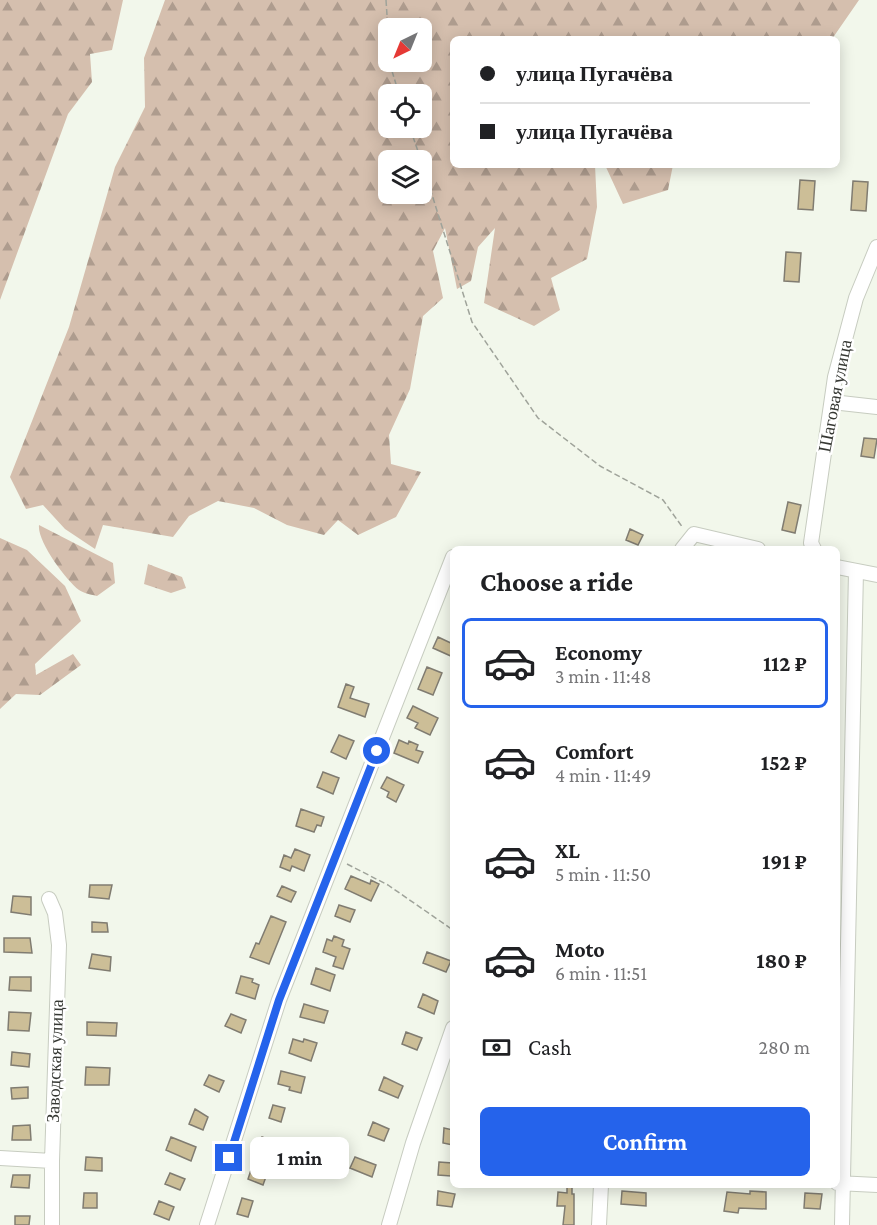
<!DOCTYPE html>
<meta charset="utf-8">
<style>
:root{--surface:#fff;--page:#f2f2f2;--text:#202124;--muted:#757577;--line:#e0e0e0;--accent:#2563eb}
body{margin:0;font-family:"Crimson Pro",serif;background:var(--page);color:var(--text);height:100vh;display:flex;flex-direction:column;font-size:22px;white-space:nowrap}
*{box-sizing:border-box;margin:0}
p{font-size:20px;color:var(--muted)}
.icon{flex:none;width:33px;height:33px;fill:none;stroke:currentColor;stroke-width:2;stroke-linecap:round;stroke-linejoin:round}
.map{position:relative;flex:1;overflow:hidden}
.sheet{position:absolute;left:450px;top:546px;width:390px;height:642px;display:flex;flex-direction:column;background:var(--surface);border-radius:9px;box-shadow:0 3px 15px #0003}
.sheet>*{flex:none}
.top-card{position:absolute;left:450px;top:36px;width:390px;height:132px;border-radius:9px;box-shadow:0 3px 15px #0003;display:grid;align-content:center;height:132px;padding:0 30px;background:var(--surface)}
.needle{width:39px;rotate:223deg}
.controls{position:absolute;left:378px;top:18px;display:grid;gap:12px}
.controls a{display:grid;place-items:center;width:54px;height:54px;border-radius:9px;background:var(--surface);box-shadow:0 3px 15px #0003;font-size:30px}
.end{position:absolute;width:27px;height:27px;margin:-14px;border:8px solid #2563eb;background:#fff;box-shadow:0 0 0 3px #fff}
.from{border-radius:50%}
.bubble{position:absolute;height:42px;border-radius:9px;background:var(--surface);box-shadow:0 3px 15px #0003;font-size:20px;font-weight:700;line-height:42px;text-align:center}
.top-card b{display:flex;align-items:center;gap:21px;height:57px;font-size:22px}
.top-card b+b{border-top:2px solid var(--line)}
.top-card i{width:15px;height:15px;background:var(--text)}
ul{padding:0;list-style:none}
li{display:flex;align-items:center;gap:18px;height:90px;margin:0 12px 9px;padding:0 18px;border:3px solid transparent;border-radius:9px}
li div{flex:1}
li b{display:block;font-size:22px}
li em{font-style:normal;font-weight:700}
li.on{border-color:var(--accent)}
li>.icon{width:54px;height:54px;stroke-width:1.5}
h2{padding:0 30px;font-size:27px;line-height:72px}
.pay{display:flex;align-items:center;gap:15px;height:66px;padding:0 30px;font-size:22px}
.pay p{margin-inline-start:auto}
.button{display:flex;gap:12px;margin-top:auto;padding:12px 30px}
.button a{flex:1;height:69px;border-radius:9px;background:var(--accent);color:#fff;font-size:24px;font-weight:700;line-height:69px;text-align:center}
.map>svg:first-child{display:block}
</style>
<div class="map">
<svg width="877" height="1225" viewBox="0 0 877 1225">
<defs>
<pattern id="forest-firs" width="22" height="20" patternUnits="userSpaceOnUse" patternTransform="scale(1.5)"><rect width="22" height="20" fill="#d5bfae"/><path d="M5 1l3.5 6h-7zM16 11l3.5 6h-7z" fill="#ae9c8e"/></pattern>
</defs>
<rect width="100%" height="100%" fill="#f2f7eb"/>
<path fill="url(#forest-firs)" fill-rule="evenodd" d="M0 0H123L112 50 90 54 92 82 68 114 0 300Z
M165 0H859L832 39H453V165H595L597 207 587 259 551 278 560 310 534 326 484 303 495 228 478 247 471 281 457 289 445 228 433 251 443 298 423 316 410 389 389 435 391 464 421 472 396 517 358 535 338 520 324 535 287 525 254 508 218 501 189 516 173 537 103 525 95 549 65 529 43 505 26 509 10 477 69 327 115 167 145 107 144 58ZM422 28V62H388V28ZM388 94H422V128H388ZM422 160V194H388V160Z
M605 165H673L668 190 623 204Z
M39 525 113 563 115 583 97 596C92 595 83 593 79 590 66 580 37 541 39 525Z
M0 538 27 550 65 586 81 621 35 664 36 675 73 654 81 665 40 695 16 694 0 709Z
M148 564 182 577 186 588 171 593 144 584Z"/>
<path fill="#ccbe97" stroke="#807c71" stroke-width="1.5" d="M800 180 815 181 813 210 798 209Z
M853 181 868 182 866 211 851 210Z
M786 252 801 253 799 282 784 281Z
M864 438 877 439 874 458 861 456Z
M788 502 801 505 795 533 782 530Z
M630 529 643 535 638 545 626 540Z
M438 637 453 644V657L433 648Z
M427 667 442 673 433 695 418 689Z
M346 684 354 687 350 698 369 704 365 717 338 707Z
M413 706 438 718 430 735 415 728 418 723 407 718Z
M339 735 354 741 346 759 331 752Z
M399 740 408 744 409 741 418 745 416 750 423 752 418 763 394 753Z
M323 772 339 778 333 794 317 787Z
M387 777 404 785 396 802 387 797 389 792 381 788Z
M301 809 324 817 321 826 317 825 314 832 296 826Z
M295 849 310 855 304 871 292 866 290 871 280 867 284 855 291 858Z
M351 876 370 884 371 880 379 884 371 901 345 889Z
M90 885H112L109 899 89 897Z
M282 886 296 892 291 902 277 896Z
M13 896 31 897V915L11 912Z
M339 905 355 910 350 922 335 916Z
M271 916 286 922 269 964 250 957 256 943 259 944Z
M92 922 107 923 108 932H92Z
M334 936 344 940 342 946 350 949 343 969 333 966 336 957 323 952 327 939 332 941Z
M4 938H30L32 953 4 952Z
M427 952 451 961 446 972 423 963Z
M92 954 111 957 110 971 89 968Z
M316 968 335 975 330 991 311 984Z
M241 976 253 979 252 982 259 985 255 999 236 993Z
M10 977H31V991L9 990Z
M423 994 438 1001 434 1014 418 1007Z
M304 1004 328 1011 324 1023 300 1017Z
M9 1012 31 1013 29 1031 8 1030Z
M231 1014 246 1020 241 1033 225 1026Z
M87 1022 117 1023 116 1036 87 1035Z
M406 1032 422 1038 417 1050 402 1044Z
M293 1039 303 1042 304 1039 317 1043 311 1061 289 1053Z
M12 1052 30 1054 29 1067 11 1065Z
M86 1067 110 1068 109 1085H85Z
M281 1071 305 1077 301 1093 289 1090 290 1087 278 1084Z
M209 1075 224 1081 219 1092 204 1085Z
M384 1077 403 1086 398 1098 379 1090Z
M28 1087V1098L12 1099 11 1088Z
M273 1105 285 1108 281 1122 269 1118Z
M195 1109 208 1117 203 1130 189 1124Z
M373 1122 389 1129 384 1141 368 1135Z
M30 1125 31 1140H12L13 1126Z
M444 1128 453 1130V1145L443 1143Z
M171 1137 196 1147 191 1161 166 1150Z
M262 1137 278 1143 273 1156 267 1154 266 1157 256 1153Z
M86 1157 102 1158V1171L85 1170Z
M355 1157 376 1165 372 1177 350 1168Z
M439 1162 452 1163 451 1176 438 1175Z
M261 1169 268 1171 263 1185 248 1179 251 1170 259 1172Z
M170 1173 185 1179 180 1190 165 1184Z
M13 1175H30L29 1188 11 1187Z
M567 1187H572V1194H574V1225H563L565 1206H557L558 1192 567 1193Z
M438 1191 455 1194 452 1207 437 1205Z
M622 1191 646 1193V1206L621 1204Z
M750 1191 766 1192V1209L739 1208 738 1213 724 1211 727 1192 750 1194Z
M84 1193H97V1208H83Z
M805 1193 822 1194 820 1209 804 1208Z
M242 1198 253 1201 248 1217 237 1214Z
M159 1201 174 1207 169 1220 154 1214Z
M15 1216H30L29 1225H15Z"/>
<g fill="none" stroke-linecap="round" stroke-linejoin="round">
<defs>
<path id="minor" d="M832 402 877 407
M682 549 694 534 758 549
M814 549 811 543 835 377 856 298 877 247
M837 567 877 575
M49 899 55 913 59 945 52 1161V1225
M0 1158 52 1161
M837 1183 877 1185
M207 1225 279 1000 453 557
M389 1225 413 1143 453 1028
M599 1225 601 1185
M842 1225 856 571"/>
</defs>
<use href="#minor" stroke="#c7ccc0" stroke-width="16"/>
<path stroke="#9fa39a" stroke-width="1.5" stroke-dasharray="6 3" stroke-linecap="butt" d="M386 0 388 30
M391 62 392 71 399 94
M410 128 421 160
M422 163 472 322 538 418 600 466 663 500 683 528
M347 864 388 885 453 930"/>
<use href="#minor" stroke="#fff" stroke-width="14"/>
</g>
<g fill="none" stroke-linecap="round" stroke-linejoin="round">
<path stroke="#2563eb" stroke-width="8" d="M229 1158 279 1000 377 751"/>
</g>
<g text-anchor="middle" stroke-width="5" stroke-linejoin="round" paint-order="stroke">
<g font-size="18" fill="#363833" stroke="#fff">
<text transform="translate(835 396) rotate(-79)" y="6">Шаговая улица</text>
<text transform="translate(55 1061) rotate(-88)" y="6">Заводская улица</text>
</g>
</g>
</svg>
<div class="controls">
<a><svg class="needle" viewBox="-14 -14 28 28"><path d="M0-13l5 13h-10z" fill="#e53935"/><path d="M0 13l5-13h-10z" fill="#757577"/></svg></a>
<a><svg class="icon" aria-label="locate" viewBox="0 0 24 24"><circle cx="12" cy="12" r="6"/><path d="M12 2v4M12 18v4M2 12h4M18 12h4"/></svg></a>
<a><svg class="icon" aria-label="layers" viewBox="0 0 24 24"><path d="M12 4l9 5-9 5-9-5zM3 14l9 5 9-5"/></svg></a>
</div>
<i class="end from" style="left:377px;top:751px"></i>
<i class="end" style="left:229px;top:1158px"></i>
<div class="bubble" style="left:250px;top:1137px;width:99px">1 min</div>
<div class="top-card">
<b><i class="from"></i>улица Пугачёва</b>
<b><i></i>улица Пугачёва</b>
</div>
<section class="sheet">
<h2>Choose a ride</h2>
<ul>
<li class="on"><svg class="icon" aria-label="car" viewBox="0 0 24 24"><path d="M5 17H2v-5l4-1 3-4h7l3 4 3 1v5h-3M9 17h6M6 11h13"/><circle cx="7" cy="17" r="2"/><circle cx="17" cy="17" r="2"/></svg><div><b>Economy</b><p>3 min · 11:48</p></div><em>112 ₽</em></li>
<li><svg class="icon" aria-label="car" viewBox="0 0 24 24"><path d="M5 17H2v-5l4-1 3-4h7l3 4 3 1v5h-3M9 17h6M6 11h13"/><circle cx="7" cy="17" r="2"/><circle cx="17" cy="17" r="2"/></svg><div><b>Comfort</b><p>4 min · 11:49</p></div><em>152 ₽</em></li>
<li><svg class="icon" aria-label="car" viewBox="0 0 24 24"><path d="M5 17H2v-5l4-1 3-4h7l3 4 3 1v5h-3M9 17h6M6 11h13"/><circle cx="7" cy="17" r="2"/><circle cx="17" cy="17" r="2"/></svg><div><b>XL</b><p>5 min · 11:50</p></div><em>191 ₽</em></li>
<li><svg class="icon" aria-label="car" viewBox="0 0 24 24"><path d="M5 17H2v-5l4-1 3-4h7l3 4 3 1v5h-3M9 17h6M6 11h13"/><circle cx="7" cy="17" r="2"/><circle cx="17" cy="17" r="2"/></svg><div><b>Moto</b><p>6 min · 11:51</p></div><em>180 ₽</em></li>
</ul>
<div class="pay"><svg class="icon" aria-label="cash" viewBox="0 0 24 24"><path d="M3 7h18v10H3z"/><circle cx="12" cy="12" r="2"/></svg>Cash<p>280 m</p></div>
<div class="button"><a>Confirm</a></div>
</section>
</div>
